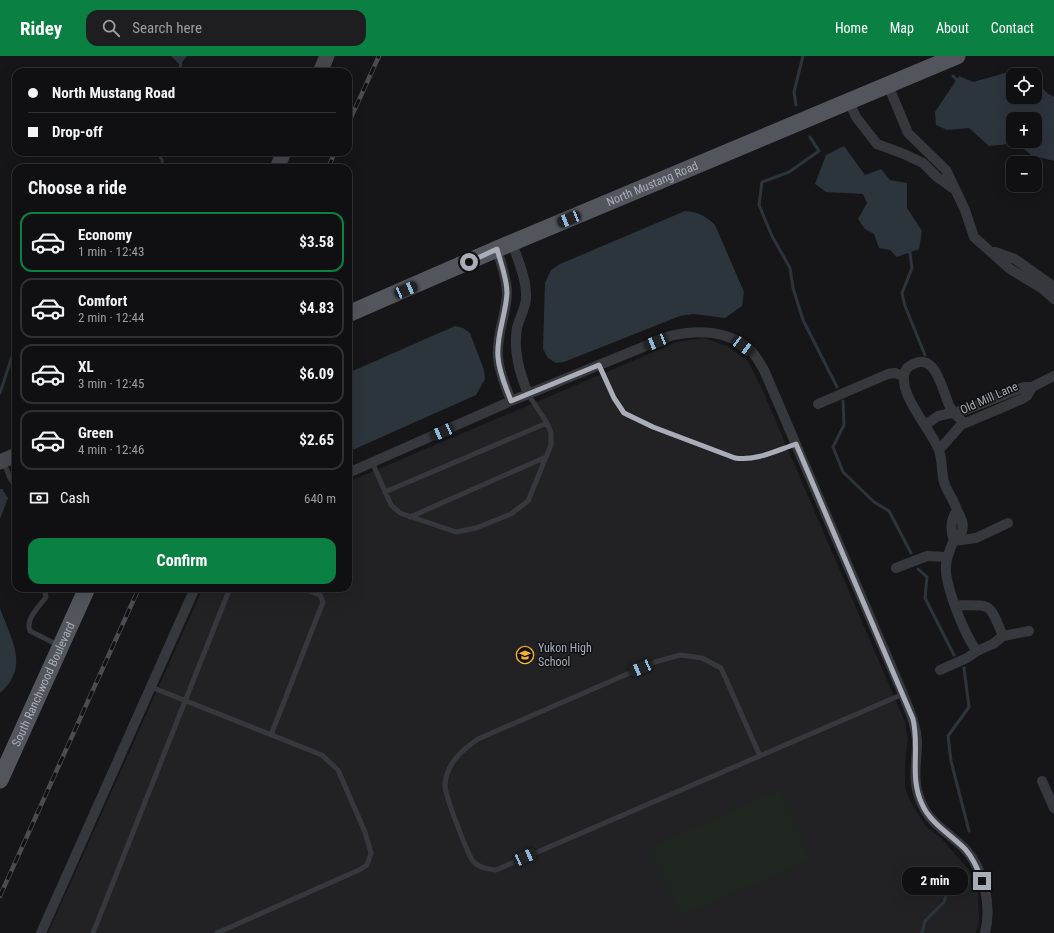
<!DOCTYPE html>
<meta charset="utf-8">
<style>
:root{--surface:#101012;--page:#1e1e20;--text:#f1f3f6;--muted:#9c9d9f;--line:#303032;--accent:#0b8043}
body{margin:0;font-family:"Roboto Condensed",sans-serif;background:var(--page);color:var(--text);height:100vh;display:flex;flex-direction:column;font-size:15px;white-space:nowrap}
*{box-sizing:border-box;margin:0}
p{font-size:13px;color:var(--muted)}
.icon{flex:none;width:22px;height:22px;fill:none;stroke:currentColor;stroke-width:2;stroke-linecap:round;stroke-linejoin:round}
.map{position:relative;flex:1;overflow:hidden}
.side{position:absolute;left:12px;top:108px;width:340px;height:428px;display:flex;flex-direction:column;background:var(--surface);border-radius:12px;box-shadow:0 4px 16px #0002,0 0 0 1px var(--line)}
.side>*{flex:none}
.guide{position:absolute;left:12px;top:12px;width:340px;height:88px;border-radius:12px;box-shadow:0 4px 16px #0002,0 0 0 1px var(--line);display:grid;align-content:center;height:88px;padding:0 16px;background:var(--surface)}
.fabs{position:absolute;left:1006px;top:12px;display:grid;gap:8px}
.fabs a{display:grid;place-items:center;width:36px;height:36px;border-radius:8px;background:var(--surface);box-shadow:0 4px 16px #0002,0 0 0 1px var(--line);font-size:20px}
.end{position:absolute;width:18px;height:18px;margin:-9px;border:5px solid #a8adb8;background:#111;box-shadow:0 0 0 2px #111}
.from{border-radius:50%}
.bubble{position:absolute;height:28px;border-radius:12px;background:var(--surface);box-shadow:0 4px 16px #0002,0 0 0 1px var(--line);font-size:13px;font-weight:700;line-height:28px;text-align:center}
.car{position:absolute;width:12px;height:24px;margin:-12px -6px;border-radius:5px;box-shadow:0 0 3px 1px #0007;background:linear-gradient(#222 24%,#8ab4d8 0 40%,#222 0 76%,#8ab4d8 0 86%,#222 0)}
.guide b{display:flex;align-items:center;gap:14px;height:38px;font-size:15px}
.guide b+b{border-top:1px solid var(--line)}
.guide i{width:10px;height:10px;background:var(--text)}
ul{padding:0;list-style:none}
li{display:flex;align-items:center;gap:12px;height:60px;margin:0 8px 6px;padding:0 8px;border:2px solid var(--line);border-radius:12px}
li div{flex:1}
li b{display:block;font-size:15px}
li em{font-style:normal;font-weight:700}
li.on{border-color:var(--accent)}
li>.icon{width:36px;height:36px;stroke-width:1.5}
h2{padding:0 16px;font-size:18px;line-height:48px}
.pay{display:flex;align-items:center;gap:10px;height:44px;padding:0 16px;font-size:15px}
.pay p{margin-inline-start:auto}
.primary-button{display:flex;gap:8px;margin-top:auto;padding:8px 16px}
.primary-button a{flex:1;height:46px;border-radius:12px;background:var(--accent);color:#fff;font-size:16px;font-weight:700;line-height:46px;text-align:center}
header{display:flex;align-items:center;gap:24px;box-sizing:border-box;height:56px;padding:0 20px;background:var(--accent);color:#fff}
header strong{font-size:19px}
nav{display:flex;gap:22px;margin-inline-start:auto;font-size:14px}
.search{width:280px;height:36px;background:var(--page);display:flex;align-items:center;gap:10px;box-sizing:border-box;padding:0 14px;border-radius:12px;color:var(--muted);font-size:15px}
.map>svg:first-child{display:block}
</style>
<header>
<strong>Ridey</strong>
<div class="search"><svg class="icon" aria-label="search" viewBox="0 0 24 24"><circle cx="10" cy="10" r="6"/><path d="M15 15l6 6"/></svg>Search here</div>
<nav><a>Home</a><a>Map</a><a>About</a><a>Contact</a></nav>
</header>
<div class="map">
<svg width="1054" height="877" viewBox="0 0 1054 877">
<rect width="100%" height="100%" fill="#161618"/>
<path fill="#222225" d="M704 282 727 290 748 305 762 333 905 666 908 684 905 707V732L910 745 927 772 941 782 969 814 978 836 979 866 976 877H48L203 532H348V426L677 286Z"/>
<path fill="#1e261f" d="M780 734 810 804 680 860 650 791Z"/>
<path fill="#2c353c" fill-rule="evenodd" d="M171 0H187L180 9Z
M1009 16H1026L1029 19H1013V41H1035V25L1047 37 1054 41V105L1031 99 1018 87 989 90 969 72 947 74 936 69 935 56 959 20 973 26ZM1013 63H1035V85H1013Z
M844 90 865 119 881 113 890 124 907 127V152L922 175 919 193 897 201 890 194 879 192 874 178 865 173 858 163 867 147 863 138 826 136 815 128 826 99Z
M685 155C698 156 706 160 715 169L744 236 742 250 725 262 693 258 680 260 564 306 556 307 548 302 543 293 545 227 551 214 560 208Z
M455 270 463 272 470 277 484 314 485 323 476 339 348 396V317Z
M0 433H2L8 442 0 463Z
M0 552C10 582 31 610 0 637Z"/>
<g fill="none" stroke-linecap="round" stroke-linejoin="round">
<path stroke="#2c353c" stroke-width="3" d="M180 0 181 16
M953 20 958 25
M796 49 794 36 803 0
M810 81 819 95 789 116 762 126 759 149 772 180 790 212 793 232 803 264 837 331
M157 96 162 104 163 112
M910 197 912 212 902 237 905 250 925 299
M0 337 16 288
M843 345 844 369 833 391 843 416 874 446 889 455 911 497
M918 513 927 521 925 542 954 599
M964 612 969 651 948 680 951 705 969 775
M922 877 925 865 944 846 954 813"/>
<path stroke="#37383d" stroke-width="5" d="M599 309 614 342 624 357 653 371 735 402C757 405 775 395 796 388
M372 406 391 449 400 457 456 476 476 472 511 458 528 445 551 389V377L547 367 528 338
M4 407 10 422 16 431
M385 436 547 367
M410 461 546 401
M44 532 46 541C39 551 25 563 30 575L58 589
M151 631 322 699 338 714 365 776 371 797 367 809 359 814 217 877
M271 679 323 546 320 539 301 532
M760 700 721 612 702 602 680 599 655 606 478 683C462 694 447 707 445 728 444 737 467 797 473 805 479 812 488 813 496 814L903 638
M93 877 230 532"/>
<path stroke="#37383d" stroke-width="10" d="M888 29 908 77 946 114 965 154 974 181 1010 213 1043 233 1054 243
M849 46 856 61 877 88 904 98 923 107 937 121 954 133
M512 187C518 204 527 224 526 243 525 253 519 263 517 272 513 296 520 317 528 338
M497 193C501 208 507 222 507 238 506 259 496 279 498 301 499 317 506 331 511 345
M995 196 1015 203 1054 231
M818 348 888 318 895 317 904 320
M925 369 938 360 965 354 1024 331H1032
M939 394 961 369 1022 343 1027 340 1032 331 1054 320
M348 417 511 345 670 280C698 273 730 274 752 296 757 301 760 308 764 314L903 638C909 654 916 668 917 685 917 708 911 725 922 748 930 768 951 778 966 794 984 814 992 850 985 877
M957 454C954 444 947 436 944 426 941 415 943 403 938 392 930 372 893 333 907 312 936 290 941 333 950 351 953 357 959 362 964 367
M954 485C950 474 951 463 957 454 961 461 966 471 960 479 958 482 955 483 953 486 950 493 947 502 946 509 944 528 965 580 977 595
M954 485 976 482 1008 467
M896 512 927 500 947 501
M956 549C992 550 988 544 1003 580
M940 614 967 602 977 595 993 588 1003 580 1029 575
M1042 725 1054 752
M41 877 195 532"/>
<path stroke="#45474d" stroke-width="15" d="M320 16 327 0
M277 112 284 96
M0 406 16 399"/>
<g stroke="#53555c" stroke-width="17">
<path id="s1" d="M348 258 497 193 957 0"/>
<path id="s2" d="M0 724 87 532"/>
</g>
<defs>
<path id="rail" d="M348 68 379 0
M328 112 335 96
M0 840 139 532"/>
</defs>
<use href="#rail" stroke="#4a4c52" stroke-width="4.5"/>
<use href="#rail" stroke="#111113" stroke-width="3" stroke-dasharray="9" stroke-linecap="butt"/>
</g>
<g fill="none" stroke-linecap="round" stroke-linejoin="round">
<path stroke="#a8adb8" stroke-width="5" d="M469 206 497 193C501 208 507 222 507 237 506 259 496 279 498 301 499 317 506 331 511 345L599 309 614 342 624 357 653 371 735 402C757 405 775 395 796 388L913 663C920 692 909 721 922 748 930 767 950 778 965 793 973 802 978 813 982 825"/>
</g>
<defs>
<symbol id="school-ring" viewBox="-11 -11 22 22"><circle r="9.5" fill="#111113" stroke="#f2b134" stroke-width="1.5"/><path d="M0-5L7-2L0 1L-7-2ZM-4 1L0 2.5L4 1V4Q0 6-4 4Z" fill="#f2b134"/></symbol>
</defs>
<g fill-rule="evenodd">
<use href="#school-ring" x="515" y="589" width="20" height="20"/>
</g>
<g text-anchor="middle" stroke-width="3" stroke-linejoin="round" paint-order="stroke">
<g font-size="12" fill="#a8adb8" stroke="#111113">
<text dy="4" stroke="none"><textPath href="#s1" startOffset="331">North Mustang Road</textPath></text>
<text transform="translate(989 342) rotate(-24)" y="4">Old Mill Lane</text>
<text dy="4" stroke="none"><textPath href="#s2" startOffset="105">South Ranchwood Boulevard</textPath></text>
</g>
<g font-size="12" fill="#a8adb8" stroke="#111113" text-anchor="start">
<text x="538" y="596">Yukon High<tspan x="538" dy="14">School</tspan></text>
</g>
</g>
</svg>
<div class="fabs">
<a><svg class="icon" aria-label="locate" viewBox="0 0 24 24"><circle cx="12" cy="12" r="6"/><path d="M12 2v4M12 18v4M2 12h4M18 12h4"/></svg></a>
<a>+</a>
<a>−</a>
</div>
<i class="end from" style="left:469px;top:206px"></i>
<i class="end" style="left:982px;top:825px"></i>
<div class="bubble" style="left:902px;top:811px;width:66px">2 min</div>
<i class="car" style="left:569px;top:163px;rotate:248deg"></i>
<i class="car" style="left:406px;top:234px;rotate:67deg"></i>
<i class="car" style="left:656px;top:286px;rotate:248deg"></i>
<i class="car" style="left:743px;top:290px;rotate:127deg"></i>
<i class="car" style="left:442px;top:376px;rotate:246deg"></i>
<i class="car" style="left:641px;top:612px;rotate:247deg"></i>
<i class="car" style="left:525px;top:801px;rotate:66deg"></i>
<div class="guide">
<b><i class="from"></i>North Mustang Road</b>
<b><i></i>Drop-off</b>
</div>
<section class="side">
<h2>Choose a ride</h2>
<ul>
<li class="on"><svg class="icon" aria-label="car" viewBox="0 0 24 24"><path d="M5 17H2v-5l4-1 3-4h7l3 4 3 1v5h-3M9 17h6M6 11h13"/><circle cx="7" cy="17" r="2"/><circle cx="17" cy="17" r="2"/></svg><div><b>Economy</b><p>1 min · 12:43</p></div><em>$3.58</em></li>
<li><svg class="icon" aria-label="car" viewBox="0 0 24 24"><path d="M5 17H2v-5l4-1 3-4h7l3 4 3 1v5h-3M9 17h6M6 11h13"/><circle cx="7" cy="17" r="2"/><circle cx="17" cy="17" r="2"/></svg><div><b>Comfort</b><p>2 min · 12:44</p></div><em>$4.83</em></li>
<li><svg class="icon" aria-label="car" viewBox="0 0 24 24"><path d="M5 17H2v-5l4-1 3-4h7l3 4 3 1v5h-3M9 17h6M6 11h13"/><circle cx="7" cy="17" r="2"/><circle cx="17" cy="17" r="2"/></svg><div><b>XL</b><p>3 min · 12:45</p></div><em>$6.09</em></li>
<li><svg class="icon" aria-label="car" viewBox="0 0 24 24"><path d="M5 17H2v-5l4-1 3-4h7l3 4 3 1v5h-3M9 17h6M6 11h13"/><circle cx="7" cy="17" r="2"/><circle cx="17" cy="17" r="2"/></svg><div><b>Green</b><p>4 min · 12:46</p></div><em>$2.65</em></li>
</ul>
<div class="pay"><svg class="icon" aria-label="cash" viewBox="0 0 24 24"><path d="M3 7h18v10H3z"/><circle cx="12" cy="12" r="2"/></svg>Cash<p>640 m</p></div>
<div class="primary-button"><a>Confirm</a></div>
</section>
</div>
